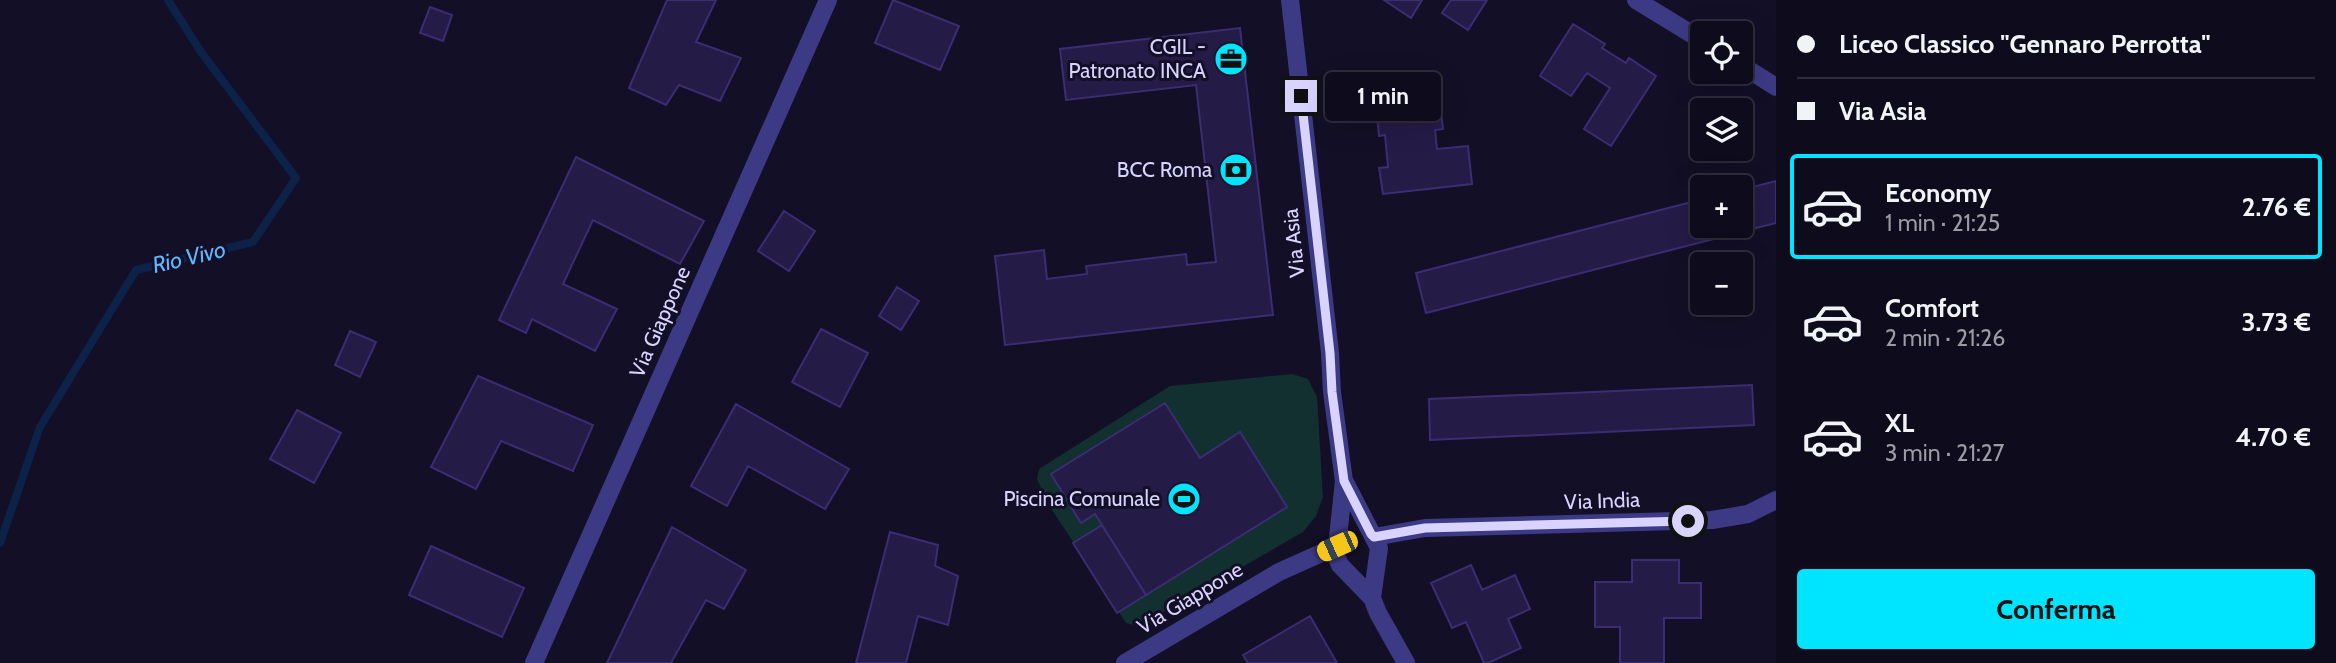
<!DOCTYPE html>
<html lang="it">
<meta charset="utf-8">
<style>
:root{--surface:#0e0b1c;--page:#1c1929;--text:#f1f3f6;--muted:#9b9ba3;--line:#2e2b3b;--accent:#00e5ff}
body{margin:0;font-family:Cabin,sans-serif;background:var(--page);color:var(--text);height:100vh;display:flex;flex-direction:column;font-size:26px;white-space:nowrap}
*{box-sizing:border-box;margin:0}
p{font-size:23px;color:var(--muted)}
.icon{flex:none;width:38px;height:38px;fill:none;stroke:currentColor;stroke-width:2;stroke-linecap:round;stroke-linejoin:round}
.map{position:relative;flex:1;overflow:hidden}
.sheet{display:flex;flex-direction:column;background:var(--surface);width:560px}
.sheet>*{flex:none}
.hud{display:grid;align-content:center;height:154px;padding:0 21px;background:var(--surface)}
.buttons{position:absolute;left:1690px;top:21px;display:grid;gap:14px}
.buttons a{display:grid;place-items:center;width:63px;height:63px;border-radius:7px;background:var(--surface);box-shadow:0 7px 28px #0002,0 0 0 2px var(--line);font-size:35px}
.end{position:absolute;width:32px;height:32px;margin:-16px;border:9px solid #d9d4ff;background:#111;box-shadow:0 0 0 4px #111}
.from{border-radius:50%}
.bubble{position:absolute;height:49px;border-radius:7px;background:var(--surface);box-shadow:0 7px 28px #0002,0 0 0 2px var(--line);font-size:23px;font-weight:700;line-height:49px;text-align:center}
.car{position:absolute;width:21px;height:42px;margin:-21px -10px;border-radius:9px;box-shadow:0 0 5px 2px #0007;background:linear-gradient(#f5c518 24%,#345 0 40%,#f5c518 0 76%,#345 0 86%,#f5c518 0)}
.hud b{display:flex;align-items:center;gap:24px;height:66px;font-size:26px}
.hud b+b{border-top:2px solid var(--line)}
.hud i{width:18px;height:18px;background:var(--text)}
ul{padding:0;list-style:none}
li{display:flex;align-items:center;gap:21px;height:105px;margin:0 14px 10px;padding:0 7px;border:4px solid transparent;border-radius:7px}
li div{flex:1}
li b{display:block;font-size:26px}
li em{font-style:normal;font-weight:700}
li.active{border-color:var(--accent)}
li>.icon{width:63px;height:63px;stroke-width:1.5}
.action{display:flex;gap:14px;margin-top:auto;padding:14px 21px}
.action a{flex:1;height:80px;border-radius:7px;background:var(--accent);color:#111;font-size:28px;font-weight:700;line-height:80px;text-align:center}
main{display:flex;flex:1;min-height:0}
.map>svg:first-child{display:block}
</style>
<main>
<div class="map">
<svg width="1776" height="663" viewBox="0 0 1776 663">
<rect width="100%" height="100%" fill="#130f26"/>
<path fill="#12302f" d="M1292 374 1308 379 1317 397 1323 497 1316 516 1303 532 1149 621 1138 626 1126 623 1047 502 1037 479 1039 469 1170 386Z"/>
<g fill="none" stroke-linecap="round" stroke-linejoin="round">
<path stroke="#0c2248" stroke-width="8" d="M0 543 40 427 136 270 253 242 296 178 201 52 168 0"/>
</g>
<path fill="#241b47" stroke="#3b2d73" stroke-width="2" d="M667 0H716L696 42 741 58 720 101 679 85 666 105 629 88Z
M893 0 959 26 940 70 875 43Z
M1384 0H1422L1411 18Z
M1451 0H1487L1468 30 1442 13Z
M430 7 452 15 443 41 420 33Z
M1573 24 1605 44 1602 48 1626 63 1629 58 1656 76 1611 146 1584 129 1610 88 1587 73 1571 96 1540 76Z
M1240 28 1273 315 1005 345 995 256 1044 250 1047 279 1087 274 1086 266 1186 254 1187 265 1216 262 1196 85 1066 100 1060 49Z
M1438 88 1443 129 1435 130 1437 149 1468 146 1472 184 1383 194 1379 168 1388 167 1385 135 1379 136 1375 95Z
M576 157 704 221 680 264 593 220 563 284 617 309 595 351 532 319 526 333 499 320Z
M1776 181V223L1426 313 1416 273 1703 199V226H1741V190Z
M784 211 815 231 789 271 758 251Z
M897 287 919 301 901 330 879 316Z
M821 329 868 353 840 407 792 382Z
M350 331 376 342 360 377 335 365Z
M478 376 593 425 573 471 501 441 476 489 431 467Z
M1752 385 1754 425 1430 440 1429 399Z
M1165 403 1200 458 1240 432 1287 507 1146 595 1095 514 1081 523 1051 474Z
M736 404 849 469 825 509 748 466 727 506 691 486Z
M297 410 341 433 314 483 270 459Z
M1102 525 1146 595 1117 613 1073 543Z
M672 527 746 570 724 609 706 600 671 663H607Z
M890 532 938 545 935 566 958 576 948 625 918 616 906 663H856Z
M431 546 524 588 502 637 409 595Z
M1632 560H1679V583H1701V618H1664V663H1620V627H1595V582H1632Z
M1471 565 1482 590 1515 575 1530 609 1508 619 1521 648 1488 663H1484L1466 622 1452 628 1431 583Z
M1310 616 1337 663H1248L1243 655Z"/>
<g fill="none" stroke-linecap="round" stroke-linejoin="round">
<path stroke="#3d3a85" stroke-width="18" d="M1290 0 1330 353 1332 392 1344 481 1336 556 1340 565 1372 598 1378 613 1406 663
M1636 0 1703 41
M1741 65 1776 87
M1345 482 1379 548 1372 598
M1374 537 1425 528 1712 520 1748 514 1776 500
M534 663 828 0
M1125 663 1279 572 1337 546"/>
</g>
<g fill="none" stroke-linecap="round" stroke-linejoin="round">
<path stroke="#d9d4ff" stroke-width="9" d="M1301 96 1330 353 1332 392 1344 481 1371 534 1374 537 1425 528 1688 521"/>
</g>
<defs>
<symbol id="office-disc" viewBox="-11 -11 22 22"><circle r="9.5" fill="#00e5ff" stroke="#130f26"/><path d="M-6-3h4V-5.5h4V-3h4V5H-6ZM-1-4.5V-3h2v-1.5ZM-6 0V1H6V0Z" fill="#111"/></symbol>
<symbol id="bank-disc" viewBox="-11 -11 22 22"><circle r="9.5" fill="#00e5ff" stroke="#130f26"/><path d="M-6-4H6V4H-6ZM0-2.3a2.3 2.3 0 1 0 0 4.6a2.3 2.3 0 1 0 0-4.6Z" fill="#111"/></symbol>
<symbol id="stadium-disc" viewBox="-11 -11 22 22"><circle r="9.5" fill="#00e5ff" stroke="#130f26"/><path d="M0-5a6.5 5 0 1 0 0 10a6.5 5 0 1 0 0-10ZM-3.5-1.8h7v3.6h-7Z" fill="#111"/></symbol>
</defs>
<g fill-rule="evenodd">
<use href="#office-disc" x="1212" y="40" width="38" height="38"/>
<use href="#bank-disc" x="1217" y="151" width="38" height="38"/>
<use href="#stadium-disc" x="1165" y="480" width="38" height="38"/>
</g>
<g text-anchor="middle" stroke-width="6" stroke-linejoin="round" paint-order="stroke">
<g font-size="21" fill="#d9d4ff" stroke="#130f26" text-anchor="end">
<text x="1206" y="54">CGIL -<tspan x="1206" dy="24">Patronato INCA</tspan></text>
<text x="1212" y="177">BCC Roma</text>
<text x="1160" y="506">Piscina Comunale</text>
</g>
<g font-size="21" fill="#d9d4ff" stroke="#130f26">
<text transform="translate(1294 243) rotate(-96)" y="7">Via Asia</text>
<text transform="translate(660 322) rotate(-66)" y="7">Via Giappone</text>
<text transform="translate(1602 501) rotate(-2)" y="7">Via India</text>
<text transform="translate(1190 598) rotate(-31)" y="7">Via Giappone</text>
</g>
<g font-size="23" font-style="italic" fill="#62b6ff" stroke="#130f26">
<text transform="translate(189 257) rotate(-13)" y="8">Rio Vivo</text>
</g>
</g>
</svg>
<div class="buttons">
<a><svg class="icon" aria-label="locate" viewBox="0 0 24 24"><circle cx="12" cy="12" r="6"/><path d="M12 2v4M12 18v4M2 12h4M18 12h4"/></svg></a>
<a><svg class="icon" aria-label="layers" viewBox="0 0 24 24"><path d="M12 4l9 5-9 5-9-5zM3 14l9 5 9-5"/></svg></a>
<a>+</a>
<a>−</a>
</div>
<i class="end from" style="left:1688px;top:521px"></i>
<i class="end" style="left:1301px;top:96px"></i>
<div class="bubble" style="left:1325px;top:72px;width:116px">1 min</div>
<i class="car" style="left:1337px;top:546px;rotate:246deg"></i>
</div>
<section class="sheet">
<div class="hud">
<b><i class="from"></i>Liceo Classico &quot;Gennaro Perrotta&quot;</b>
<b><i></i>Via Asia</b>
</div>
<ul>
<li class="active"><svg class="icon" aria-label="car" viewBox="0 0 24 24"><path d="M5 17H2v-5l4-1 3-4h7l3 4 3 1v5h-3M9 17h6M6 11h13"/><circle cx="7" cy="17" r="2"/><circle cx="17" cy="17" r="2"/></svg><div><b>Economy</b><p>1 min · 21:25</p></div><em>2.76 €</em></li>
<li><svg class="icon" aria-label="car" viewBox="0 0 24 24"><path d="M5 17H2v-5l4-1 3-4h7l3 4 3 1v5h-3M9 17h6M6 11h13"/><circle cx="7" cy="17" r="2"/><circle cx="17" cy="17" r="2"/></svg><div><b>Comfort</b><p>2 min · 21:26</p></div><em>3.73 €</em></li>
<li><svg class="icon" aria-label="car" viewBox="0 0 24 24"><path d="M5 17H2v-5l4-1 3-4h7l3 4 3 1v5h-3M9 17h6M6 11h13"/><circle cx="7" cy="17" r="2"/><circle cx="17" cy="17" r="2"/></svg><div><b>XL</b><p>3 min · 21:27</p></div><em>4.70 €</em></li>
</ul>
<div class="action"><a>Conferma</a></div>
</section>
</main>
